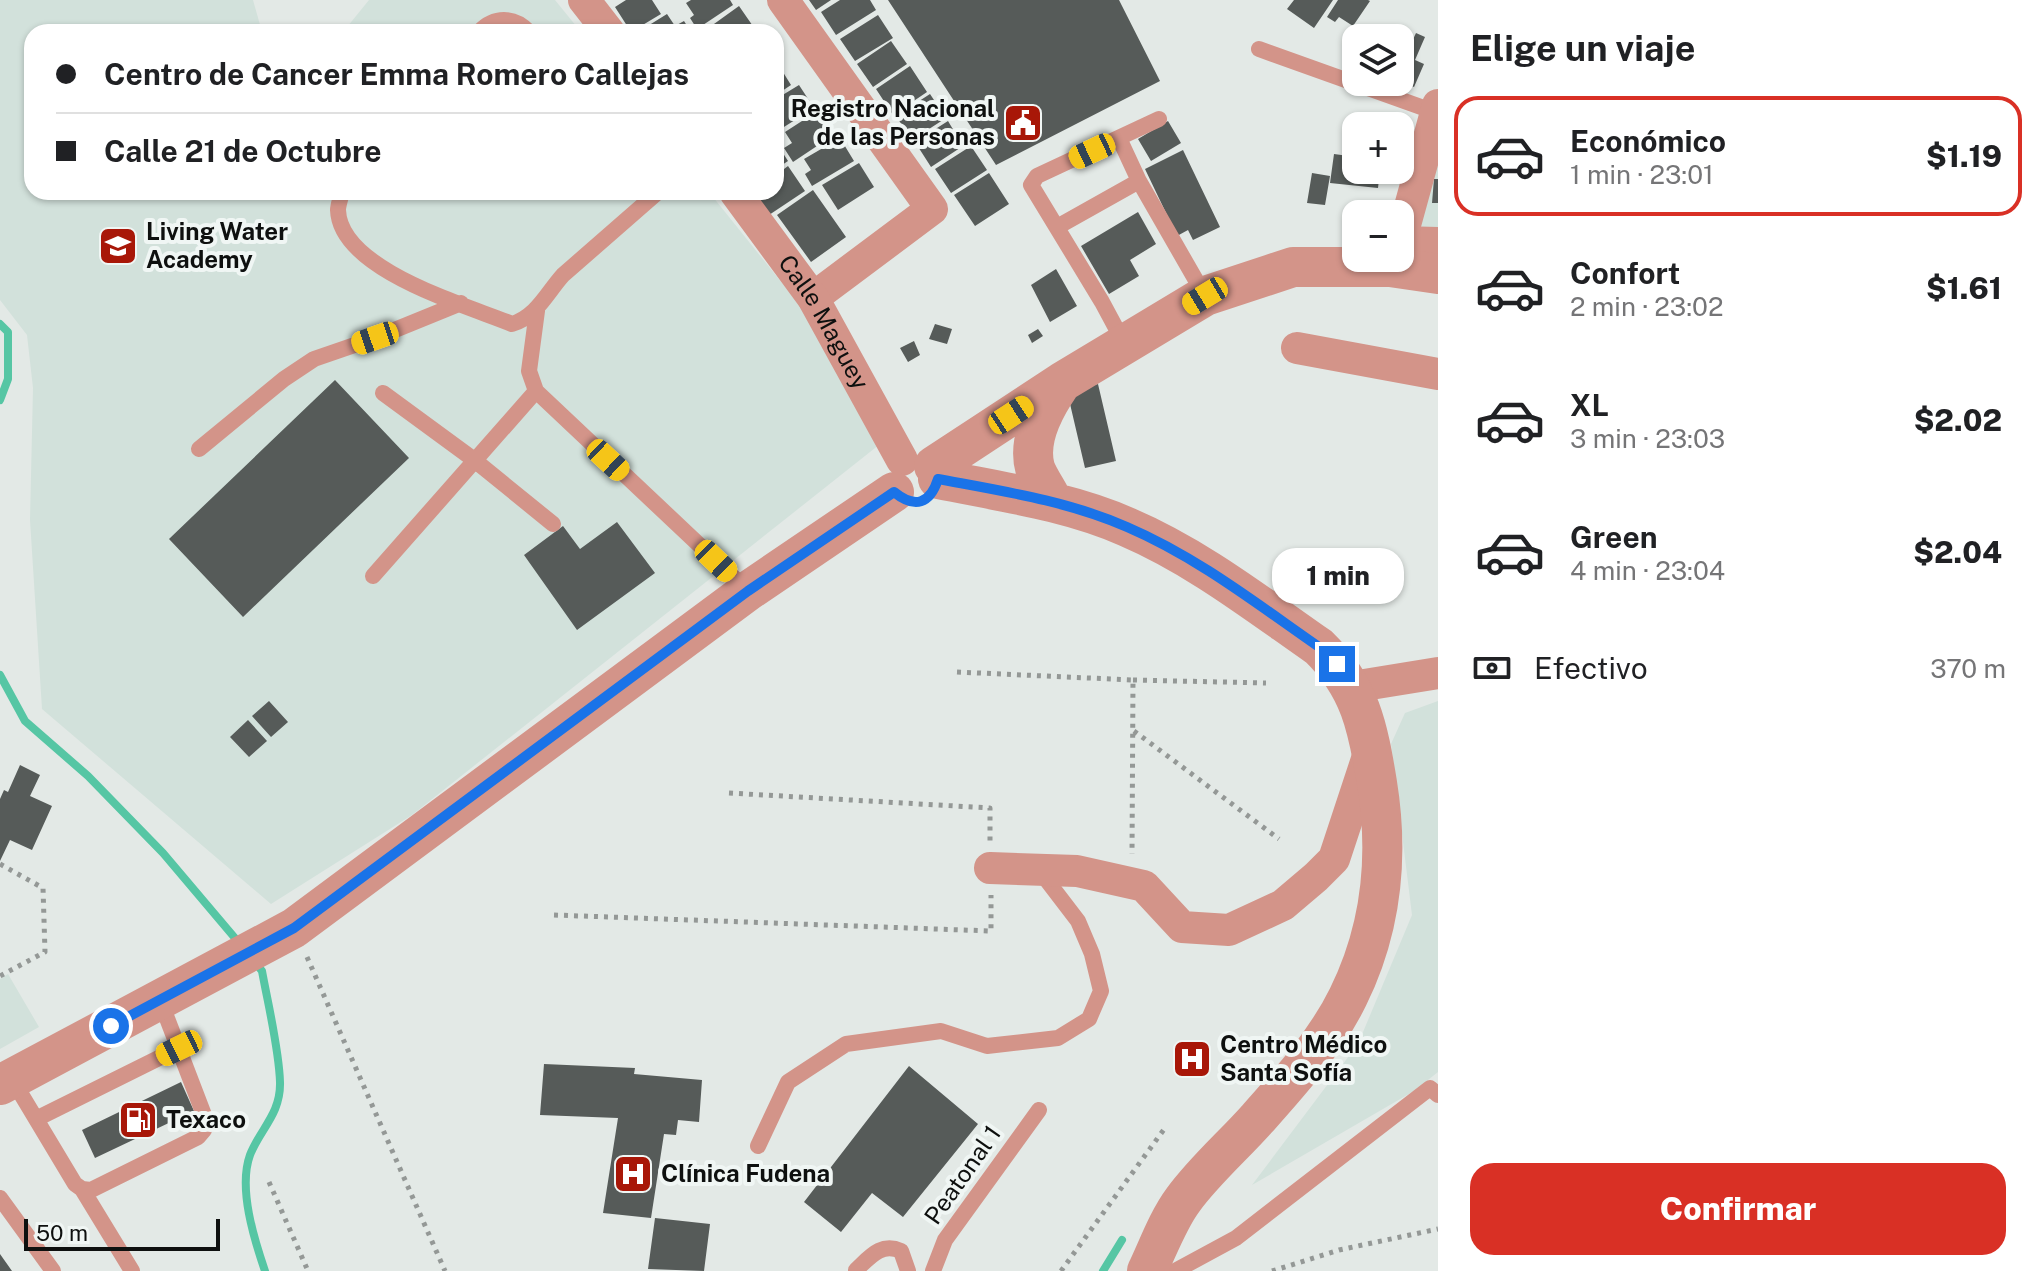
<!DOCTYPE html>
<html lang="es">
<meta charset="utf-8">
<style>
:root{--surface:#fff;--page:#f2f2f2;--text:#202124;--muted:#757577;--line:#e0e0e0;--accent:#d93025}
body{margin:0;font-family:"Public Sans",sans-serif;background:var(--page);color:var(--text);height:100vh;display:flex;flex-direction:column;font-size:30px;white-space:nowrap}
*{box-sizing:border-box;margin:0}
p{font-size:26px;color:var(--muted)}
.icon{flex:none;width:44px;height:44px;fill:none;stroke:currentColor;stroke-width:2;stroke-linecap:round;stroke-linejoin:round}
.map{position:relative;flex:1;overflow:hidden}
.details{display:flex;flex-direction:column;background:var(--surface);width:600px}
.details>*{flex:none}
.guide{position:absolute;left:24px;top:24px;width:760px;height:176px;border-radius:24px;box-shadow:0 2px 6px #0004;display:grid;align-content:center;height:176px;padding:0 32px;background:var(--surface)}
.tools{position:absolute;left:1342px;top:24px;display:grid;gap:16px}
.tools a{display:grid;place-items:center;width:72px;height:72px;border-radius:16px;background:var(--surface);box-shadow:0 2px 6px #0004;font-size:40px}
.scale{position:absolute;left:24px;bottom:20px;width:196px;box-sizing:border-box;padding-left:8px;border:4px solid #0e100f;border-top:0;font-size:22px;line-height:28px;white-space:nowrap;color:#0e100f;-webkit-text-stroke:6px #f0f6f4;paint-order:stroke}
.end{position:absolute;width:36px;height:36px;margin:-18px;border:10px solid #1a73e8;background:#fff;box-shadow:0 0 0 4px #fff}
.from{border-radius:50%}
.bubble{position:absolute;height:56px;border-radius:24px;background:var(--surface);box-shadow:0 2px 6px #0004;font-size:26px;font-weight:800;line-height:56px;text-align:center}
.car{position:absolute;width:24px;height:48px;margin:-24px -12px;border-radius:10px;box-shadow:0 0 6px 2px #0007;background:linear-gradient(#f5c518 24%,#345 0 40%,#f5c518 0 76%,#345 0 86%,#f5c518 0)}
.guide b{display:flex;align-items:center;gap:28px;height:76px;font-size:30px}
.guide b+b{border-top:2px solid var(--line)}
.guide i{width:20px;height:20px;background:var(--text)}
ul{padding:0;list-style:none}
li{display:flex;align-items:center;gap:24px;height:120px;margin:0 16px 12px;padding:0 16px;border:4px solid transparent;border-radius:24px}
li div{flex:1}
li b{display:block;font-size:30px}
li em{font-style:normal;font-weight:800}
li.current{border-color:var(--accent)}
li>.icon{width:72px;height:72px;stroke-width:1.5}
h2{padding:0 32px;font-size:36px;line-height:96px}
.pay{display:flex;align-items:center;gap:20px;height:88px;padding:0 32px;font-size:30px}
.pay p{margin-inline-start:auto}
.primary-button{display:flex;gap:16px;margin-top:auto;padding:16px 32px}
.primary-button a{flex:1;height:92px;border-radius:24px;background:var(--accent);color:#fff;font-size:32px;font-weight:800;line-height:92px;text-align:center}
main{display:flex;flex:1;min-height:0}
.map>svg:first-child{display:block}
</style>
<main>
<div class="map">
<svg width="1438" height="1271" viewBox="0 0 1438 1271">
<rect width="100%" height="100%" fill="#e3e9e6"/>
<path fill="#d2e1db" d="M0 0H253L262 32H32V192H709L899 429 412 815 271 904 42 709 30 520 33 388 27 335 0 300Z
M369 0H555L581 32H343Z
M1438 142V231L1414 232Z
M1438 701V1072L1414 1091 1252 1185 1358 1044 1412 915 1391 744 1405 713Z
M8 974 39 1027 0 1049V979Z"/>
<g fill="none" stroke-linecap="round" stroke-linejoin="round">
<path stroke="#56c6a4" stroke-width="8" d="M0 324 8 332V379L0 400
M0 675 25 721 88 776 163 853 240 944
M254 961 262 971C268 1004 279 1049 280 1082 281 1114 260 1129 250 1155 238 1188 254 1239 265 1271
M1103 1271 1122 1240"/>
</g>
<path fill="#565b59" d="M626 0H652L661 14 631 32 615 7Z
M691 0H730L733 5 697 29 690 18 694 15 686 3Z
M809 0H831L816 10Z
M840 0H870L876 10 836 35 821 12Z
M888 0H1119L1160 81 996 165Z
M1294 0H1333L1314 28 1287 9Z
M1338 0H1368L1370 1 1353 26 1339 17 1335 22 1327 17Z
M739 6 757 32H709L707 29Z
M667 14 675 26 684 21 691 32H638Z
M878 15 893 38 855 61 840 39Z
M1357 29 1371 38H1356V62L1342 52Z
M1416 33 1425 37 1415 60 1424 64 1414 87 1400 81V46L1408 50Z
M891 41 907 64 873 87 857 64Z
M776 61 791 85 776 95Z
M910 66 927 92 893 115 876 89Z
M799 85 814 108 776 132V99Z
M930 94 946 118 912 140 896 116Z
M819 110 835 134 793 162 784 148 792 143 785 132Z
M1355 117 1390 125V126H1356V151L1348 149Z
M948 121 963 146 931 167 915 142Z
M1168 121 1181 143 1151 161 1138 139Z
M840 138 854 161 812 186 805 174 811 170 804 159Z
M971 146 987 170 951 193 935 169Z
M779 147 788 161 776 169V149Z
M1183 150 1220 227 1193 240 1188 230 1177 236 1145 169Z
M1334 154 1356 157V170H1380L1378 188 1330 183Z
M859 163 874 187 838 210 822 185Z
M788 166 805 191 769 215 754 192H776V175Z
M989 173 1009 204 975 226 954 195Z
M1312 173 1330 176 1325 205 1307 203Z
M1434 179H1438V203H1432Z
M813 190 846 237 811 262 777 215Z
M1138 212 1156 244 1130 260 1139 276 1109 294 1081 246Z
M1056 269 1077 306 1050 322 1031 285Z
M935 324 952 329 947 344 929 339Z
M1038 329 1043 336 1032 343 1028 335Z
M914 341 920 355 908 362 900 348Z
M335 380 409 458 243 617 169 539Z
M1098 384 1116 461 1085 468 1067 391Z
M617 522 655 573 577 630 524 555 563 526 580 549Z
M269 701 288 722 271 737 252 716Z
M248 720 267 741 249 757 230 737Z
M20 765 40 775 30 796 52 806 32 850 10 840 0 861V799L4 790 8 792Z
M544 1064 635 1068 634 1074 702 1080 699 1122 678 1120 676 1135 664 1134 651 1218 603 1213 618 1118 540 1115Z
M909 1066 978 1124 903 1217 872 1193 841 1232 804 1202Z
M181 1082 194 1111 95 1158 82 1130Z
M655 1218 710 1224 704 1271 648 1269Z
M0 1254 12 1271H0Z"/>
<g fill="none" stroke-linecap="round" stroke-linejoin="round">
<path stroke="#949896" stroke-width="5" stroke-dasharray="4 6" stroke-linecap="butt" d="M957 672 1133 680 1132 854
M1133 680 1266 683
M1134 731 1279 839
M729 793 990 808V841
M0 864 43 888 45 952 0 976
M554 915 991 931V895
M307 957 445 1271
M269 1182 308 1271
M1061 1271 1165 1128
M1272 1271 1339 1250 1438 1229"/>
<path stroke="#d39489" stroke-width="16" d="M479 32C494 16 514 16 529 32
M1259 49 1435 112
M1119 138 1139 181 1205 296
M342 192C341 197 338 205 338 210 340 270 466 305 512 324 537 316 546 294 563 275L658 192
M1057 227 1139 181
M537 311 529 371 536 391 747 590
M1124 343 1102 302 1031 185 1037 176 1159 119
M383 393 473 459 553 524
M199 449 284 379 314 359 375 338 461 303
M373 576 536 391
M12 1079 75 1184 82 1189 91 1190 198 1137 204 1130 206 1120 160 1000
M36 1119 179 1048
M758 1146 788 1082 846 1044 941 1031 987 1046 1058 1038 1089 1019 1101 991 1092 954 1078 921 1039 870
M82 1189 132 1271
M0 1198 53 1271
M856 1270C870 1257 881 1242 901 1251L908 1271
M933 1271 945 1240 1039 1110
M1175 1271 1236 1238 1430 1088 1438 1095"/>
<g stroke="#d39489" stroke-width="32">
<path d="M584 0 609 32"/>
<path d="M783 0 932 209 813 298"/>
<path id="s1" d="M735 192 813 298 902 460"/>
<path d="M1400 242 1438 243"/>
<path d="M1400 243 1438 105"/>
<path d="M1297 348 1438 374"/>
<path d="M1352 687 1438 673"/>
<path d="M990 868 1077 871 1144 886 1182 927 1229 930 1283 905 1316 877 1334 859 1371 747"/>
</g>
<path stroke="#d39489" stroke-width="40" d="M934 466 1062 382 1205 296 1293 267H1390L1438 274
M938 479C1002 492 1068 501 1127 527 1197 557 1257 604 1319 647 1360 687 1368 727 1377 783 1389 857 1381 930 1348 997 1326 1042 1290 1082 1257 1119 1233 1146 1204 1171 1183 1200 1168 1220 1158 1248 1147 1271
M1053 502C1048 491 1039 479 1035 468 1027 439 1045 407 1060 385
M0 1085 294 928 748 591 894 492"/>
</g>
<g fill="none" stroke-linecap="round" stroke-linejoin="round">
<path stroke="#1a73e8" stroke-width="10" d="M111 1026 294 928 748 591 894 492C915 509 930 504 938 479 1002 491 1068 501 1127 527 1197 557 1257 604 1319 647L1337 664"/>
</g>
<defs>
<symbol id="civic-square" viewBox="-11 -11 22 22"><rect x="-9" y="-9" width="18" height="18" rx="4" fill="#a81708" stroke="#f0f6f4"/><path d="M-.6-6.5H3V-4.5H.6V-3L4-1V1h2V6H-6V1h2V-1L-.6-3ZM-1.2 2.5V6h2.4V2.5Z" fill="#fff"/></symbol>
<symbol id="school-square" viewBox="-11 -11 22 22"><rect x="-9" y="-9" width="18" height="18" rx="4" fill="#a81708" stroke="#f0f6f4"/><path d="M0-5L7-2L0 1L-7-2ZM-4 1L0 2.5L4 1V4Q0 6-4 4Z" fill="#fff"/></symbol>
<symbol id="hospital-square" viewBox="-11 -11 22 22"><rect x="-9" y="-9" width="18" height="18" rx="4" fill="#a81708" stroke="#f0f6f4"/><path d="M-5-5h3v3.5h4V-5h3V5h-3V1.5h-4V5h-3Z" fill="#fff"/></symbol>
<symbol id="fuel-square" viewBox="-11 -11 22 22"><rect x="-9" y="-9" width="18" height="18" rx="4" fill="#a81708" stroke="#f0f6f4"/><path d="M-5.5-6h7V0h2V4h1.3V-2.5L3-4.5l.8-.8L6-3V5H2.5V1h-1V6h-7ZM-4.2-4.7v3.2H.2V-4.7Z" fill="#fff"/></symbol>
</defs>
<g fill-rule="evenodd">
<use href="#civic-square" x="1001" y="101" width="44" height="44"/>
<use href="#school-square" x="96" y="224" width="44" height="44"/>
<use href="#hospital-square" x="1170" y="1037" width="44" height="44"/>
<use href="#fuel-square" x="116" y="1098" width="44" height="44"/>
<use href="#hospital-square" x="611" y="1152" width="44" height="44"/>
</g>
<g text-anchor="middle" stroke-width="8" stroke-linejoin="round" paint-order="stroke">
<g font-size="24" font-weight="bold" fill="#0e100f" stroke="#f0f6f4" text-anchor="start">
<text x="995" y="117" text-anchor="end">Registro Nacional<tspan x="995" dy="28">de las Personas</tspan></text>
<text x="146" y="240">Living Water<tspan x="146" dy="28">Academy</tspan></text>
<text x="1220" y="1053">Centro Médico<tspan x="1220" dy="28">Santa Sofía</tspan></text>
<text x="166" y="1128">Texaco</text>
<text x="661" y="1182">Clínica Fudena</text>
</g>
<g font-size="24" fill="#0e100f" stroke="#f0f6f4">
<text dy="8" stroke="none"><textPath href="#s1" startOffset="158">Calle Maguey</textPath></text>
<text transform="translate(963 1175) rotate(-55)" y="8">Peatonal 1</text>
</g>
</g>
</svg>
<div class="tools">
<a><svg class="icon" aria-label="layers" viewBox="0 0 24 24"><path d="M12 4l9 5-9 5-9-5zM3 14l9 5 9-5"/></svg></a>
<a>+</a>
<a>−</a>
</div>
<div class="scale">50 m</div>
<i class="end from" style="left:111px;top:1026px"></i>
<i class="end" style="left:1337px;top:664px"></i>
<div class="bubble" style="left:1272px;top:548px;width:132px">1 min</div>
<i class="car" style="left:1092px;top:151px;rotate:245deg"></i>
<i class="car" style="left:1205px;top:296px;rotate:239deg"></i>
<i class="car" style="left:375px;top:338px;rotate:251deg"></i>
<i class="car" style="left:1011px;top:415px;rotate:57deg"></i>
<i class="car" style="left:608px;top:460px;rotate:133deg"></i>
<i class="car" style="left:716px;top:561px;rotate:134deg"></i>
<i class="car" style="left:179px;top:1048px;rotate:244deg"></i>
<div class="guide">
<b><i class="from"></i>Centro de Cancer Emma Romero Callejas</b>
<b><i></i>Calle 21 de Octubre</b>
</div>
</div>
<section class="details">
<h2>Elige un viaje</h2>
<ul>
<li class="current"><svg class="icon" aria-label="car" viewBox="0 0 24 24"><path d="M5 17H2v-5l4-1 3-4h7l3 4 3 1v5h-3M9 17h6M6 11h13"/><circle cx="7" cy="17" r="2"/><circle cx="17" cy="17" r="2"/></svg><div><b>Económico</b><p>1 min · 23:01</p></div><em>$1.19</em></li>
<li><svg class="icon" aria-label="car" viewBox="0 0 24 24"><path d="M5 17H2v-5l4-1 3-4h7l3 4 3 1v5h-3M9 17h6M6 11h13"/><circle cx="7" cy="17" r="2"/><circle cx="17" cy="17" r="2"/></svg><div><b>Confort</b><p>2 min · 23:02</p></div><em>$1.61</em></li>
<li><svg class="icon" aria-label="car" viewBox="0 0 24 24"><path d="M5 17H2v-5l4-1 3-4h7l3 4 3 1v5h-3M9 17h6M6 11h13"/><circle cx="7" cy="17" r="2"/><circle cx="17" cy="17" r="2"/></svg><div><b>XL</b><p>3 min · 23:03</p></div><em>$2.02</em></li>
<li><svg class="icon" aria-label="car" viewBox="0 0 24 24"><path d="M5 17H2v-5l4-1 3-4h7l3 4 3 1v5h-3M9 17h6M6 11h13"/><circle cx="7" cy="17" r="2"/><circle cx="17" cy="17" r="2"/></svg><div><b>Green</b><p>4 min · 23:04</p></div><em>$2.04</em></li>
</ul>
<div class="pay"><svg class="icon" aria-label="cash" viewBox="0 0 24 24"><path d="M3 7h18v10H3z"/><circle cx="12" cy="12" r="2"/></svg>Efectivo<p>370 m</p></div>
<div class="primary-button"><a>Confirmar</a></div>
</section>
</main>
